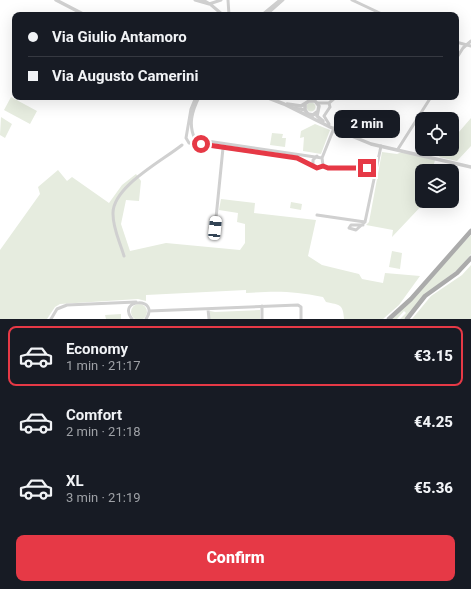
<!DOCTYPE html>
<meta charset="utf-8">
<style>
:root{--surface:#171b24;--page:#242831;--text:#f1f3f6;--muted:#9ea1a6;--line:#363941;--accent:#e63946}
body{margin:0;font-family:Roboto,sans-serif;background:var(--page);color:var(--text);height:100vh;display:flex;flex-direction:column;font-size:15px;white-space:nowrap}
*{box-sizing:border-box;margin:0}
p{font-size:13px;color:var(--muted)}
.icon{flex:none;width:22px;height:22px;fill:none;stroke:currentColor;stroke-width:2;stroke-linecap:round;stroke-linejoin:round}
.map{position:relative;height:319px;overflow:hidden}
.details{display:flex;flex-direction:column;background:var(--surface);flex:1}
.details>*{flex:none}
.top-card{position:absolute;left:12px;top:12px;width:447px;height:88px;border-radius:8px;box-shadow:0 4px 16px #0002;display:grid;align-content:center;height:88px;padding:0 16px;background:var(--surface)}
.tools{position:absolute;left:415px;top:112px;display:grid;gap:8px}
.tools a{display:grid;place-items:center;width:44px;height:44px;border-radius:8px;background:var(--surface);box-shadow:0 4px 16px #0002;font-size:20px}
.end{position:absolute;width:18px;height:18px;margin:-9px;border:5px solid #e63946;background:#fff;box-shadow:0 0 0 2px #fff}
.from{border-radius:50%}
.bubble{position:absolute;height:28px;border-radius:8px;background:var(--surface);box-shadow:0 4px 16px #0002;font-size:13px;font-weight:800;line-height:28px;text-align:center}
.car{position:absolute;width:12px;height:24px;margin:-12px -6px;border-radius:5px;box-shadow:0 0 3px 1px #0007;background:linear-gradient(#fff 24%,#345 0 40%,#fff 0 76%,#345 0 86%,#fff 0)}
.top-card b{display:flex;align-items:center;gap:14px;height:38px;font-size:15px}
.top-card b+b{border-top:1px solid var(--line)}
.top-card i{width:10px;height:10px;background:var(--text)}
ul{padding:7px 0 0;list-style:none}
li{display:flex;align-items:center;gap:12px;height:60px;margin:0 8px 6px;padding:0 8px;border:2px solid transparent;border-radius:8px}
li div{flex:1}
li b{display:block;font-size:15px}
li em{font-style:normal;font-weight:800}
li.current{border-color:var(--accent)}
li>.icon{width:36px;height:36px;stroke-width:1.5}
.primary-button{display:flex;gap:8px;margin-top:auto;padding:8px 16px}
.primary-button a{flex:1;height:46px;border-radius:8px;background:var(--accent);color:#fff;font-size:16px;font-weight:800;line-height:46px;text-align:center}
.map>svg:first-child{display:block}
</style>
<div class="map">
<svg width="471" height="319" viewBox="0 0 471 319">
<rect width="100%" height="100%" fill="#fff"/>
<path fill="#e6ecdf" d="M11 97 37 111 30 124 4 110Z
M306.5 107a4.5 4.5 0 1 1 9 0a4.5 4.5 0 1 1-9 0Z
M1 117 12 124 5 138 0 135Z
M471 118V146L457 161 439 157 444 149H452V140Z
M315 124 330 130 321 154 303 151 304 137 300 138 301 131Z
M272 133 283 134 282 138H286L285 147 270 145Z
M382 152 397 154 402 152 435 160 432 171H422V201H426L392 237 393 230 366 225 369 222Z
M58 170 67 181 72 177 109 203 122 185 136 174 141 181 139 201 126 200 121 224 130 251 166 243 240 250 245 243V224L237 222 238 213 219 210 221 199 255 203 254 213 316 220 308 256 322 265 359 274 362 279 383 283 385 273 420 276 399 305 383 319H344C343 304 340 305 326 302L323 297C293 291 277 291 246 293V290L146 295V301L138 299 60 304 55 307 47 319H0V250L40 194 38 187Z
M291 202 302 204 301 210 290 208Z
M471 235V254L468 258 457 270 422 297 405 319H400L406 313 404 311 397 319H391Z
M392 251 402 253 400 269 389 267Z
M471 265V319H412L431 296 462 275Z
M131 312a8 8 0 1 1 16 0a8 8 0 1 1-16 0Z
M260 310V319H210V311L215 312Z
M121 314V319H106L105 315Z"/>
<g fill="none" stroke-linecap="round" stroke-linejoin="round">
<path stroke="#d0d0d0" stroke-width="3" d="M195 0 209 4 221 0
M203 0 210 4 223 15
M228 0 229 15
M352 0 384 15
M262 15 280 0
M266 15 283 0
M456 42 471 46
M456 59 463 48 471 41
M196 97 191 109 186 138 189 143 296 158 317 168 323 165 322 158
M317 103H329L336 97
M294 108 305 110
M329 124 324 116 330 107 329 103
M194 137 207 141 322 158
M192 143 195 139C188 125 192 111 199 97
M398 149 431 97
M322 158 334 128
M313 166V160L317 156
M323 166 328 168H364L376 170
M317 215 365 222 381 146
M363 225H351L349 228 356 230 365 222
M215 228 223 148
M124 256C120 242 113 229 113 214 112 187 162 161 182 145
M262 306V319
M208 309 209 319
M149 311 298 305 301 307V319
M51 319 57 309 67 305 136 302
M132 319C116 298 161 297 146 319"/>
<path stroke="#d0d0d0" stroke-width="3.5" d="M56 0 85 15
M266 97 284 104 330 127 371 144 471 167
M287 104 301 106 309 101H315L319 106 317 116 323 121
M305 104V110L308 114 313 115 317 112"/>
<path stroke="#ababab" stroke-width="4.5" d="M389 319 411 299 471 231
M407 319 425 296 457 273 471 258"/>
</g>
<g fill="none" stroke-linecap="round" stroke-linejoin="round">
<path stroke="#e63946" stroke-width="5" d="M201 144 297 158 317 168 323 166 328 168H367"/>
</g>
</svg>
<div class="tools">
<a><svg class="icon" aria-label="locate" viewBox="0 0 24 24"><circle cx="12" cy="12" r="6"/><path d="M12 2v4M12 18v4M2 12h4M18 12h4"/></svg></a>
<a><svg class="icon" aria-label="layers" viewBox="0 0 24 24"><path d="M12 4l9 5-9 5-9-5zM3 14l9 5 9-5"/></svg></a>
</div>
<i class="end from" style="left:201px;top:144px"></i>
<i class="end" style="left:367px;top:168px"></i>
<div class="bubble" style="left:334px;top:110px;width:66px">2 min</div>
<i class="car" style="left:215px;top:228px;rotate:6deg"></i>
<div class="top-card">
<b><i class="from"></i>Via Giulio Antamoro</b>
<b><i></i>Via Augusto Camerini</b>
</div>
</div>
<section class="details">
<ul>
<li class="current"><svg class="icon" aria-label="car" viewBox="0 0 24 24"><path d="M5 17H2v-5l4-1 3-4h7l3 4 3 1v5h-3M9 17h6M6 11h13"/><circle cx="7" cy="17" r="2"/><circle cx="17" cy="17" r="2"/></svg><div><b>Economy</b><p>1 min · 21:17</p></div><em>€3.15</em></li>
<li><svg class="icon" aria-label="car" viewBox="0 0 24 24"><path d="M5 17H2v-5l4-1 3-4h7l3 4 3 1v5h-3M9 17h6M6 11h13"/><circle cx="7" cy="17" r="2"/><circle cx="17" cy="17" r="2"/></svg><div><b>Comfort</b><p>2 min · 21:18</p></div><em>€4.25</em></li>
<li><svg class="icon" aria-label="car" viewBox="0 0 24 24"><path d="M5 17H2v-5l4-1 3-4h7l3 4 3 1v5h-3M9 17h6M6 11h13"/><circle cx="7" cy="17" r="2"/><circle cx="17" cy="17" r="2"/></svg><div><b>XL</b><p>3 min · 21:19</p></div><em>€5.36</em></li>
</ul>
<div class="primary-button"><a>Confirm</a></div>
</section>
